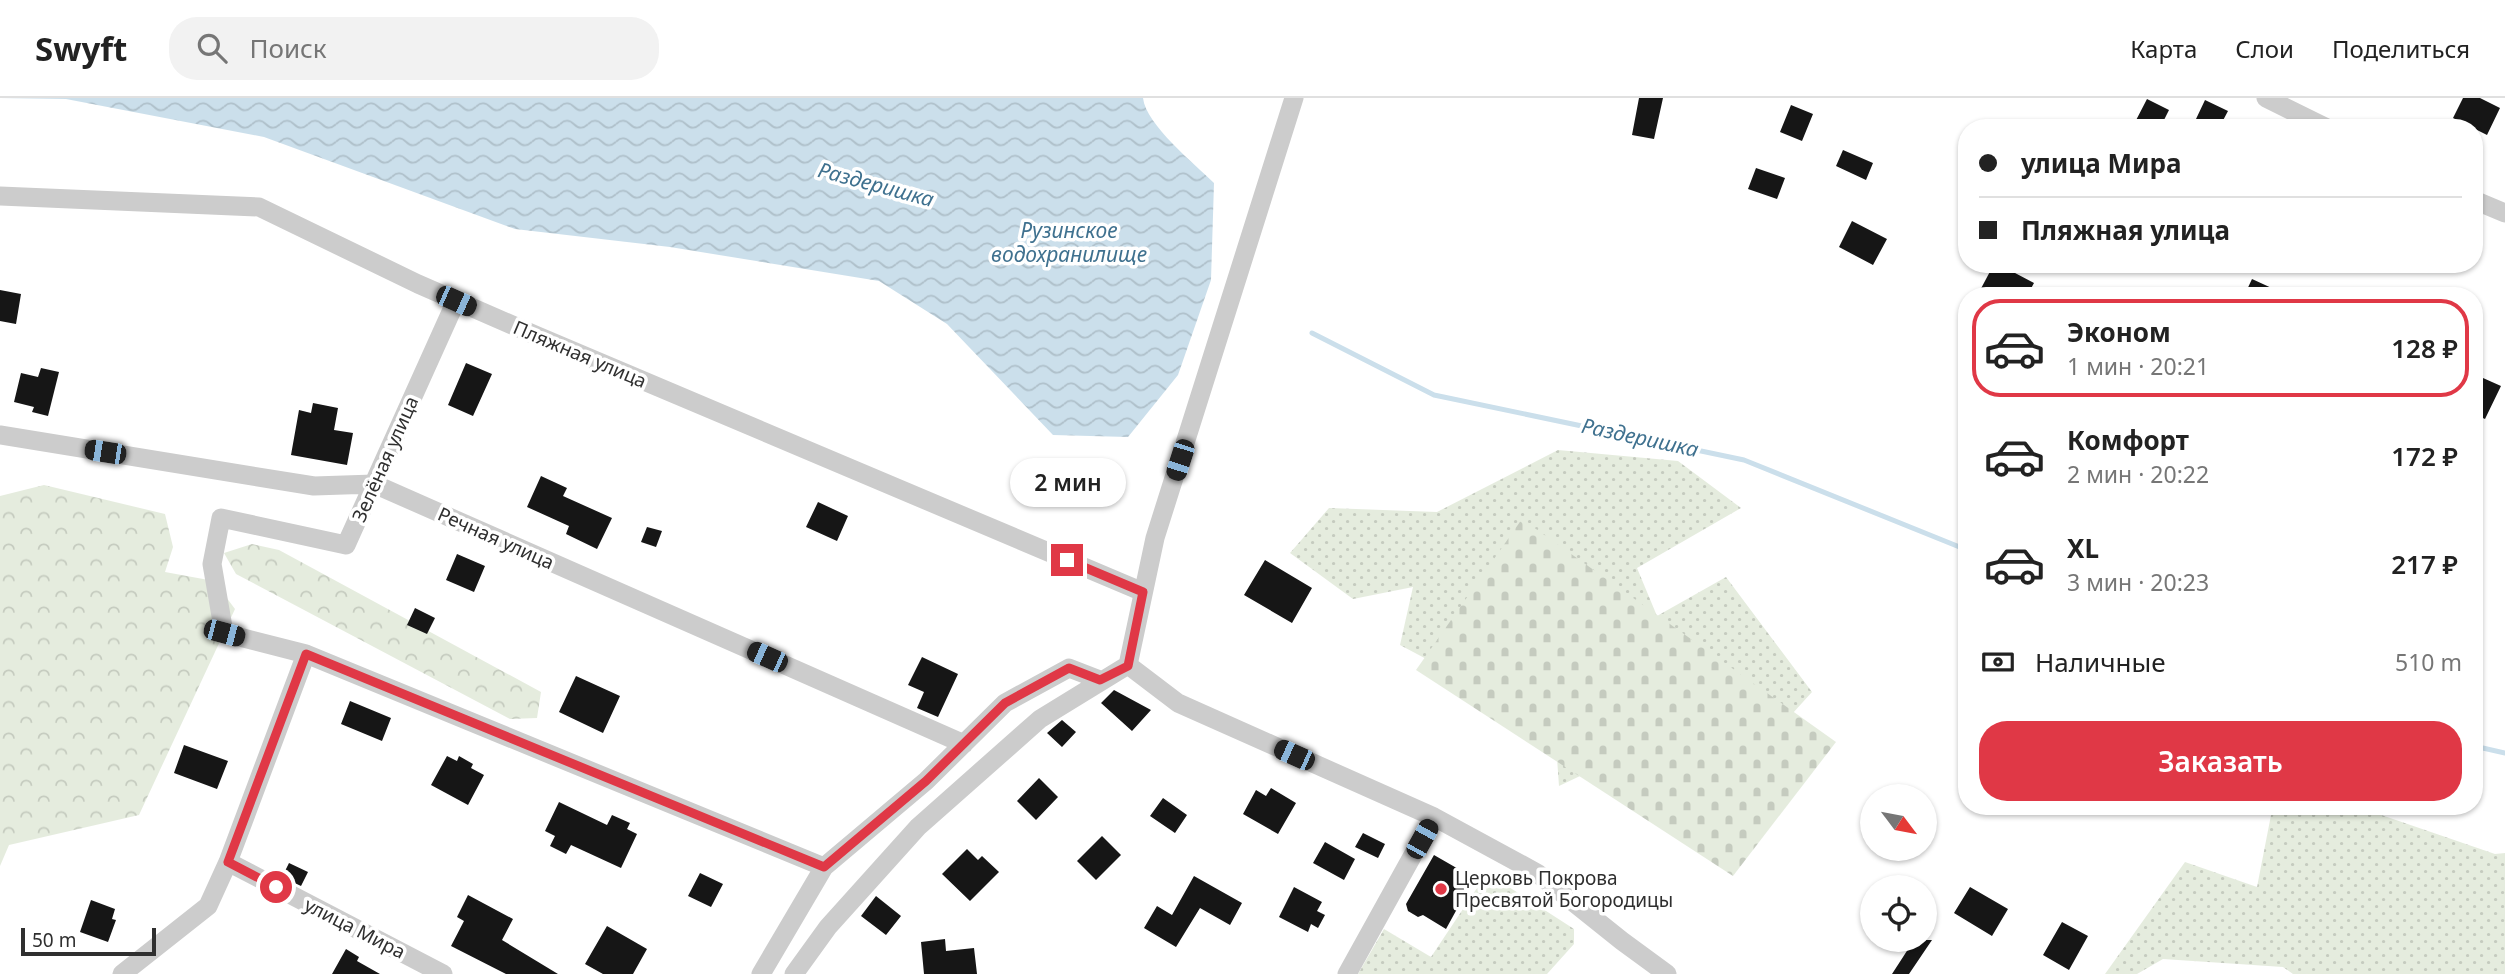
<!DOCTYPE html>
<html lang="ru">
<meta charset="utf-8">
<style>
:root{--surface:#fff;--page:#f2f2f2;--text:#222;--muted:#767676;--line:#e0e0e0;--accent:#e03846}
body{margin:0;font-family:"Noto Sans",sans-serif;background:var(--page);color:var(--text);height:100vh;display:flex;flex-direction:column;font-size:26px;white-space:nowrap}
*{box-sizing:border-box;margin:0}
p{font-size:23px;color:var(--muted)}
.icon{flex:none;width:38px;height:38px;fill:none;stroke:currentColor;stroke-width:2;stroke-linecap:round;stroke-linejoin:round}
.map{position:relative;flex:1;overflow:hidden}
.drawer{position:absolute;left:1958px;top:189px;width:525px;height:528px;display:flex;flex-direction:column;background:var(--surface);border-radius:28px;box-shadow:0 2px 5px #0004}
.drawer>*{flex:none}
.top-card{position:absolute;left:1958px;top:21px;width:525px;height:154px;border-radius:28px;box-shadow:0 2px 5px #0004;display:grid;align-content:center;height:154px;padding:0 21px;background:var(--surface)}
.needle{width:46px;rotate:122deg}
.fabs{position:absolute;left:1860px;top:686px;display:grid;gap:14px}
.fabs a{display:grid;place-items:center;width:77px;height:77px;border-radius:50%;background:var(--surface);box-shadow:0 2px 5px #0004;font-size:35px}
.scale{position:absolute;left:21px;bottom:18px;width:135px;box-sizing:border-box;padding-left:7px;border:4px solid #2f2f2f;border-top:0;font-size:19px;line-height:24px;white-space:nowrap;color:#2f2f2f;-webkit-text-stroke:5px #fff;paint-order:stroke}
.end{position:absolute;width:32px;height:32px;margin:-16px;border:9px solid #e03846;background:#fff;box-shadow:0 0 0 4px #fff}
.from{border-radius:50%}
.bubble{position:absolute;height:49px;border-radius:24px;background:var(--surface);box-shadow:0 2px 5px #0004;font-size:23px;font-weight:600;line-height:49px;text-align:center}
.car{position:absolute;width:21px;height:42px;margin:-21px -10px;border-radius:9px;box-shadow:0 0 5px 2px #0007;background:linear-gradient(#222 24%,#8ab4d8 0 40%,#222 0 76%,#8ab4d8 0 86%,#222 0)}
.top-card b{display:flex;align-items:center;gap:24px;height:66px;font-size:26px}
.top-card b+b{border-top:2px solid var(--line)}
.top-card i{width:18px;height:18px;background:var(--text)}
ul{padding:12px 0 0;list-style:none}
li{display:flex;align-items:center;gap:21px;height:98px;margin:0 14px 10px;padding:0 7px;border:4px solid transparent;border-radius:28px}
li div{flex:1}
li b{display:block;font-size:26px}
li em{font-style:normal;font-weight:600}
li.current{border-color:var(--accent)}
li>.icon{width:63px;height:63px;stroke-width:1.5}
.pay{display:flex;align-items:center;gap:18px;height:77px;padding:0 21px;font-size:26px}
.pay p{margin-inline-start:auto}
.action{display:flex;gap:14px;margin-top:auto;padding:14px 21px}
.action a{flex:1;height:80px;border-radius:28px;background:var(--accent);color:#fff;font-size:28px;font-weight:600;line-height:80px;text-align:center}
header{display:flex;align-items:center;gap:42px;box-sizing:border-box;height:98px;padding:0 35px;background:var(--surface);border-bottom:2px solid var(--line)}
header strong{font-size:33px}
nav{display:flex;gap:38px;margin-inline-start:auto;font-size:24px}
.search{width:490px;height:63px;background:var(--page);display:flex;align-items:center;gap:18px;box-sizing:border-box;padding:0 24px;border-radius:28px;color:var(--muted);font-size:26px}
.map>svg:first-child{display:block}
</style>
<header>
<strong>Swyft</strong>
<div class="search"><svg class="icon" aria-label="search" viewBox="0 0 24 24"><circle cx="10" cy="10" r="6"/><path d="M15 15l6 6"/></svg>Поиск</div>
<nav><a>Карта</a><a>Слои</a><a>Поделиться</a></nav>
</header>
<div class="map">
<svg width="2505" height="876" viewBox="0 0 2505 876">
<defs>
<pattern id="green-dots" width="8" height="8" patternUnits="userSpaceOnUse" patternTransform="scale(1.75)"><rect width="8" height="8" fill="#e5ecde"/><path d="M2 2h.1M6 6h.1" fill="none" stroke="#c5cbbf" stroke-width="1.8" stroke-linecap="round"/></pattern>
<pattern id="forest-crowns" width="20" height="18" patternUnits="userSpaceOnUse" patternTransform="scale(1.75)"><rect width="20" height="18" fill="#e5ecde"/><path d="M2 6a3 3 0 1 1 6 0M12 15a3 3 0 1 1 6 0" fill="none" stroke="#c5cbbf"/></pattern>
<pattern id="cemetery-stones" width="16" height="16" patternUnits="userSpaceOnUse" patternTransform="scale(1.75)"><rect width="16" height="16" fill="#e5ecde"/><path d="M2 7V4a2 2 0 0 1 4 0v3zM10 15v-3a2 2 0 0 1 4 0v3z" fill="#c5cbbf"/></pattern>
<pattern id="water-waves" width="16" height="10" patternUnits="userSpaceOnUse" patternTransform="scale(1.75)"><rect width="16" height="10" fill="#cbdfeb"/><path d="M0 5q4-4 8 0t8 0" fill="none" stroke="#afc0ca"/></pattern>
</defs>
<rect width="100%" height="100%" fill="#fff"/>
<path fill="url(#green-dots)" d="M1558 352 1678 363 1741 410 1637 470 1657 518 1726 479 1812 594 1684 735 1616 661 1559 688 1550 563 1481 590 1400 547 1413 489 1353 501 1290 455 1329 410 1437 414Z
M2285 709H2358L2495 756 2505 755V876H2293L2283 869 2163 861 2137 876H2105L2185 764 2257 789 2272 712Z
M1487 775 1574 831V846L1547 876H1358L1384 831 1431 859Z"/>
<path fill="url(#forest-crowns)" d="M44 387 165 416 173 449 165 474 214 483 235 511 139 717 9 747 0 768V398Z
M252 446 279 452 541 594 537 620 510 621 236 476 224 455Z"/>
<path fill="url(#cemetery-stones)" d="M1522 421 1836 644 1733 778 1416 572Z"/>
<path fill="url(#water-waves)" d="M0 0H1143C1146 27 1195 66 1214 85L1211 182 1178 277 1128 339 1053 337 947 226 879 183 670 149 515 131 264 39 66 1Z"/>
<g fill="none" stroke-linecap="round" stroke-linejoin="round">
<path stroke="#cbdfeb" stroke-width="5" d="M1312 235 1434 297 1744 362 1967 452
M2474 648 2505 655"/>
</g>
<path fill="#161616" d="M1639 0H1663L1654 41 1632 37Z
M2463 0H2480L2500 10 2487 37 2453 20Z
M2147 1 2169 12 2160 30H2132Z
M2205 2 2228 13 2219 30H2214L2196 21Z
M1791 7 1813 16 1802 43 1780 34Z
M1843 52 1873 65 1866 82 1836 68Z
M1756 70 1785 80 1777 101 1748 91Z
M1852 123 1887 141 1873 167 1839 149Z
M1994 166H1998L2034 185 2027 198H1977Z
M2252 181 2289 198H2244Z
M0 192 21 196 16 226 0 223Z
M466 265 492 276 473 318 448 307Z
M41 270 59 274 48 318 32 314 34 309 14 304 21 275 38 279Z
M2474 276 2501 288 2485 321 2474 316Z
M313 305 338 310 334 332 353 335 347 367 291 357 299 312 311 315Z
M541 378 567 390 563 398 612 420 597 451 566 436 569 428 527 409Z
M818 404 848 418 837 443 806 429Z
M647 429 662 433 656 449 641 444Z
M457 456 485 468 474 494 446 482Z
M1265 462 1312 490 1292 525 1244 497Z
M415 510 435 520 427 536 407 527Z
M922 559 958 576 938 619 917 610 924 594 908 587Z
M576 578 620 598 603 635 559 614Z
M1114 592 1151 612 1132 633 1101 605Z
M350 603 391 620 382 643 341 626Z
M1062 622 1076 634 1062 649 1047 635Z
M184 647 228 663 217 691 174 675Z
M447 658 457 663 459 658 473 666 471 670 484 677 468 707 431 687Z
M1039 680 1058 699 1036 722 1017 703Z
M1271 690 1296 705 1278 736 1243 716 1256 692 1266 698Z
M1163 700 1187 717 1175 735 1150 718Z
M559 704 607 727 612 717 630 725 627 731 637 736 621 770 571 747 566 756 550 748 555 738 545 733Z
M1363 735 1385 746 1378 760 1355 749Z
M1102 738 1121 757 1096 782 1077 763Z
M1325 744 1355 761 1344 782 1313 765Z
M967 751 978 762 982 758 999 774 970 803 942 776Z
M1434 757 1474 780 1446 831 1423 817 1418 819 1408 813 1406 806Z
M289 765 308 774 301 788 282 779Z
M700 775 723 786 711 809 688 798Z
M1194 778 1242 805 1230 827 1200 810 1176 849 1144 830 1157 808 1172 817Z
M1294 789 1322 804 1317 813 1325 817 1318 830 1311 826 1308 834 1279 819Z
M1970 789 2008 811 1992 838 1954 815Z
M468 797 513 821 502 842 558 876H506L451 848 464 823 457 819Z
M876 798 901 818 886 837 861 818Z
M91 802 115 811 112 821 116 822 108 844 80 834Z
M2062 824 2088 838 2069 872 2043 857Z
M607 828 647 851 633 876H603L585 866Z
M945 841 946 853 974 850 977 876H924L921 844Z
M1914 842H1932L1909 876H1892Z
M346 851 359 859 357 863 380 876H332Z"/>
<g fill="none" stroke-linecap="round" stroke-linejoin="round">
<path stroke="#ccc" stroke-width="19" d="M2266 0 2327 30
M0 98 259 109 418 186 535 237 1143 494
M2474 102 2505 115
M0 337 314 388 374 386 964 646
M306 556 824 769
M1128 567 1178 605 1434 719 1537 775 1622 843 1667 876
M228 764 443 876
M122 876 208 808 228 764 306 556 224 535 212 466 221 420 346 447 456 203
M761 876 824 769 926 683 1005 605 1069 570 1100 582
M794 876 828 829 918 729 1040 621 1128 567 1155 440 1294 0
M1347 876 1434 719"/>
</g>
<g fill="none" stroke-linecap="round" stroke-linejoin="round">
<path stroke="#e03846" stroke-width="9" d="M276 789 228 764 306 556 824 769 926 683 1005 605 1069 570 1100 582 1128 568 1143 494 1067 462"/>
</g>
<circle fill="#e03846" stroke="#fff" stroke-width="2.5" cx="1441" cy="791" r="7"/>
<g text-anchor="middle" stroke-width="7" stroke-linejoin="round" paint-order="stroke">
<g font-size="19" fill="#2f2f2f" stroke="#fff">
<text transform="translate(580 256) rotate(23)" y="7">Пляжная улица</text>
<text transform="translate(385 361) rotate(-66)" y="7">Зелёная улица</text>
<text transform="translate(496 440) rotate(24)" y="7">Речная улица</text>
<text transform="translate(355 830) rotate(27)" y="7">улица Мира</text>
</g>
<g font-size="19" fill="#2f2f2f" stroke="#fff" text-anchor="start">
<text x="1455" y="787">Церковь Покрова<tspan x="1455" dy="22">Пресвятой Богородицы</tspan></text>
</g>
<g font-size="21" font-style="italic" fill="#3f718f" stroke="#fff">
<text transform="translate(876 87) rotate(15)" y="7">Раздеришка</text>
<text x="1069" y="140">Рузинское<tspan x="1069" dy="24">водохранилище</tspan></text>
<text transform="translate(1640 340) rotate(12)" y="7">Раздеришка</text>
</g>
</g>
</svg>
<div class="fabs">
<a><svg class="needle" viewBox="-14 -14 28 28"><path d="M0-13l5 13h-10z" fill="#e53935"/><path d="M0 13l5-13h-10z" fill="#767676"/></svg></a>
<a><svg class="icon" aria-label="locate" viewBox="0 0 24 24"><circle cx="12" cy="12" r="6"/><path d="M12 2v4M12 18v4M2 12h4M18 12h4"/></svg></a>
</div>
<div class="scale">50 m</div>
<i class="end from" style="left:276px;top:789px"></i>
<i class="end" style="left:1067px;top:462px"></i>
<div class="bubble" style="left:1010px;top:360px;width:116px">2 мин</div>
<i class="car" style="left:456px;top:203px;rotate:114deg"></i>
<i class="car" style="left:105px;top:354px;rotate:279deg"></i>
<i class="car" style="left:1180px;top:362px;rotate:198deg"></i>
<i class="car" style="left:224px;top:535px;rotate:105deg"></i>
<i class="car" style="left:767px;top:559px;rotate:294deg"></i>
<i class="car" style="left:1294px;top:657px;rotate:294deg"></i>
<i class="car" style="left:1422px;top:741px;rotate:29deg"></i>
<div class="top-card">
<b><i class="from"></i>улица Мира</b>
<b><i></i>Пляжная улица</b>
</div>
<section class="drawer">
<ul>
<li class="current"><svg class="icon" aria-label="car" viewBox="0 0 24 24"><path d="M5 17H2v-5l4-1 3-4h7l3 4 3 1v5h-3M9 17h6M6 11h13"/><circle cx="7" cy="17" r="2"/><circle cx="17" cy="17" r="2"/></svg><div><b>Эконом</b><p>1 мин · 20:21</p></div><em>128 ₽</em></li>
<li><svg class="icon" aria-label="car" viewBox="0 0 24 24"><path d="M5 17H2v-5l4-1 3-4h7l3 4 3 1v5h-3M9 17h6M6 11h13"/><circle cx="7" cy="17" r="2"/><circle cx="17" cy="17" r="2"/></svg><div><b>Комфорт</b><p>2 мин · 20:22</p></div><em>172 ₽</em></li>
<li><svg class="icon" aria-label="car" viewBox="0 0 24 24"><path d="M5 17H2v-5l4-1 3-4h7l3 4 3 1v5h-3M9 17h6M6 11h13"/><circle cx="7" cy="17" r="2"/><circle cx="17" cy="17" r="2"/></svg><div><b>XL</b><p>3 мин · 20:23</p></div><em>217 ₽</em></li>
</ul>
<div class="pay"><svg class="icon" aria-label="cash" viewBox="0 0 24 24"><path d="M3 7h18v10H3z"/><circle cx="12" cy="12" r="2"/></svg>Наличные<p>510 m</p></div>
<div class="action"><a>Заказать</a></div>
</section>
</div>
